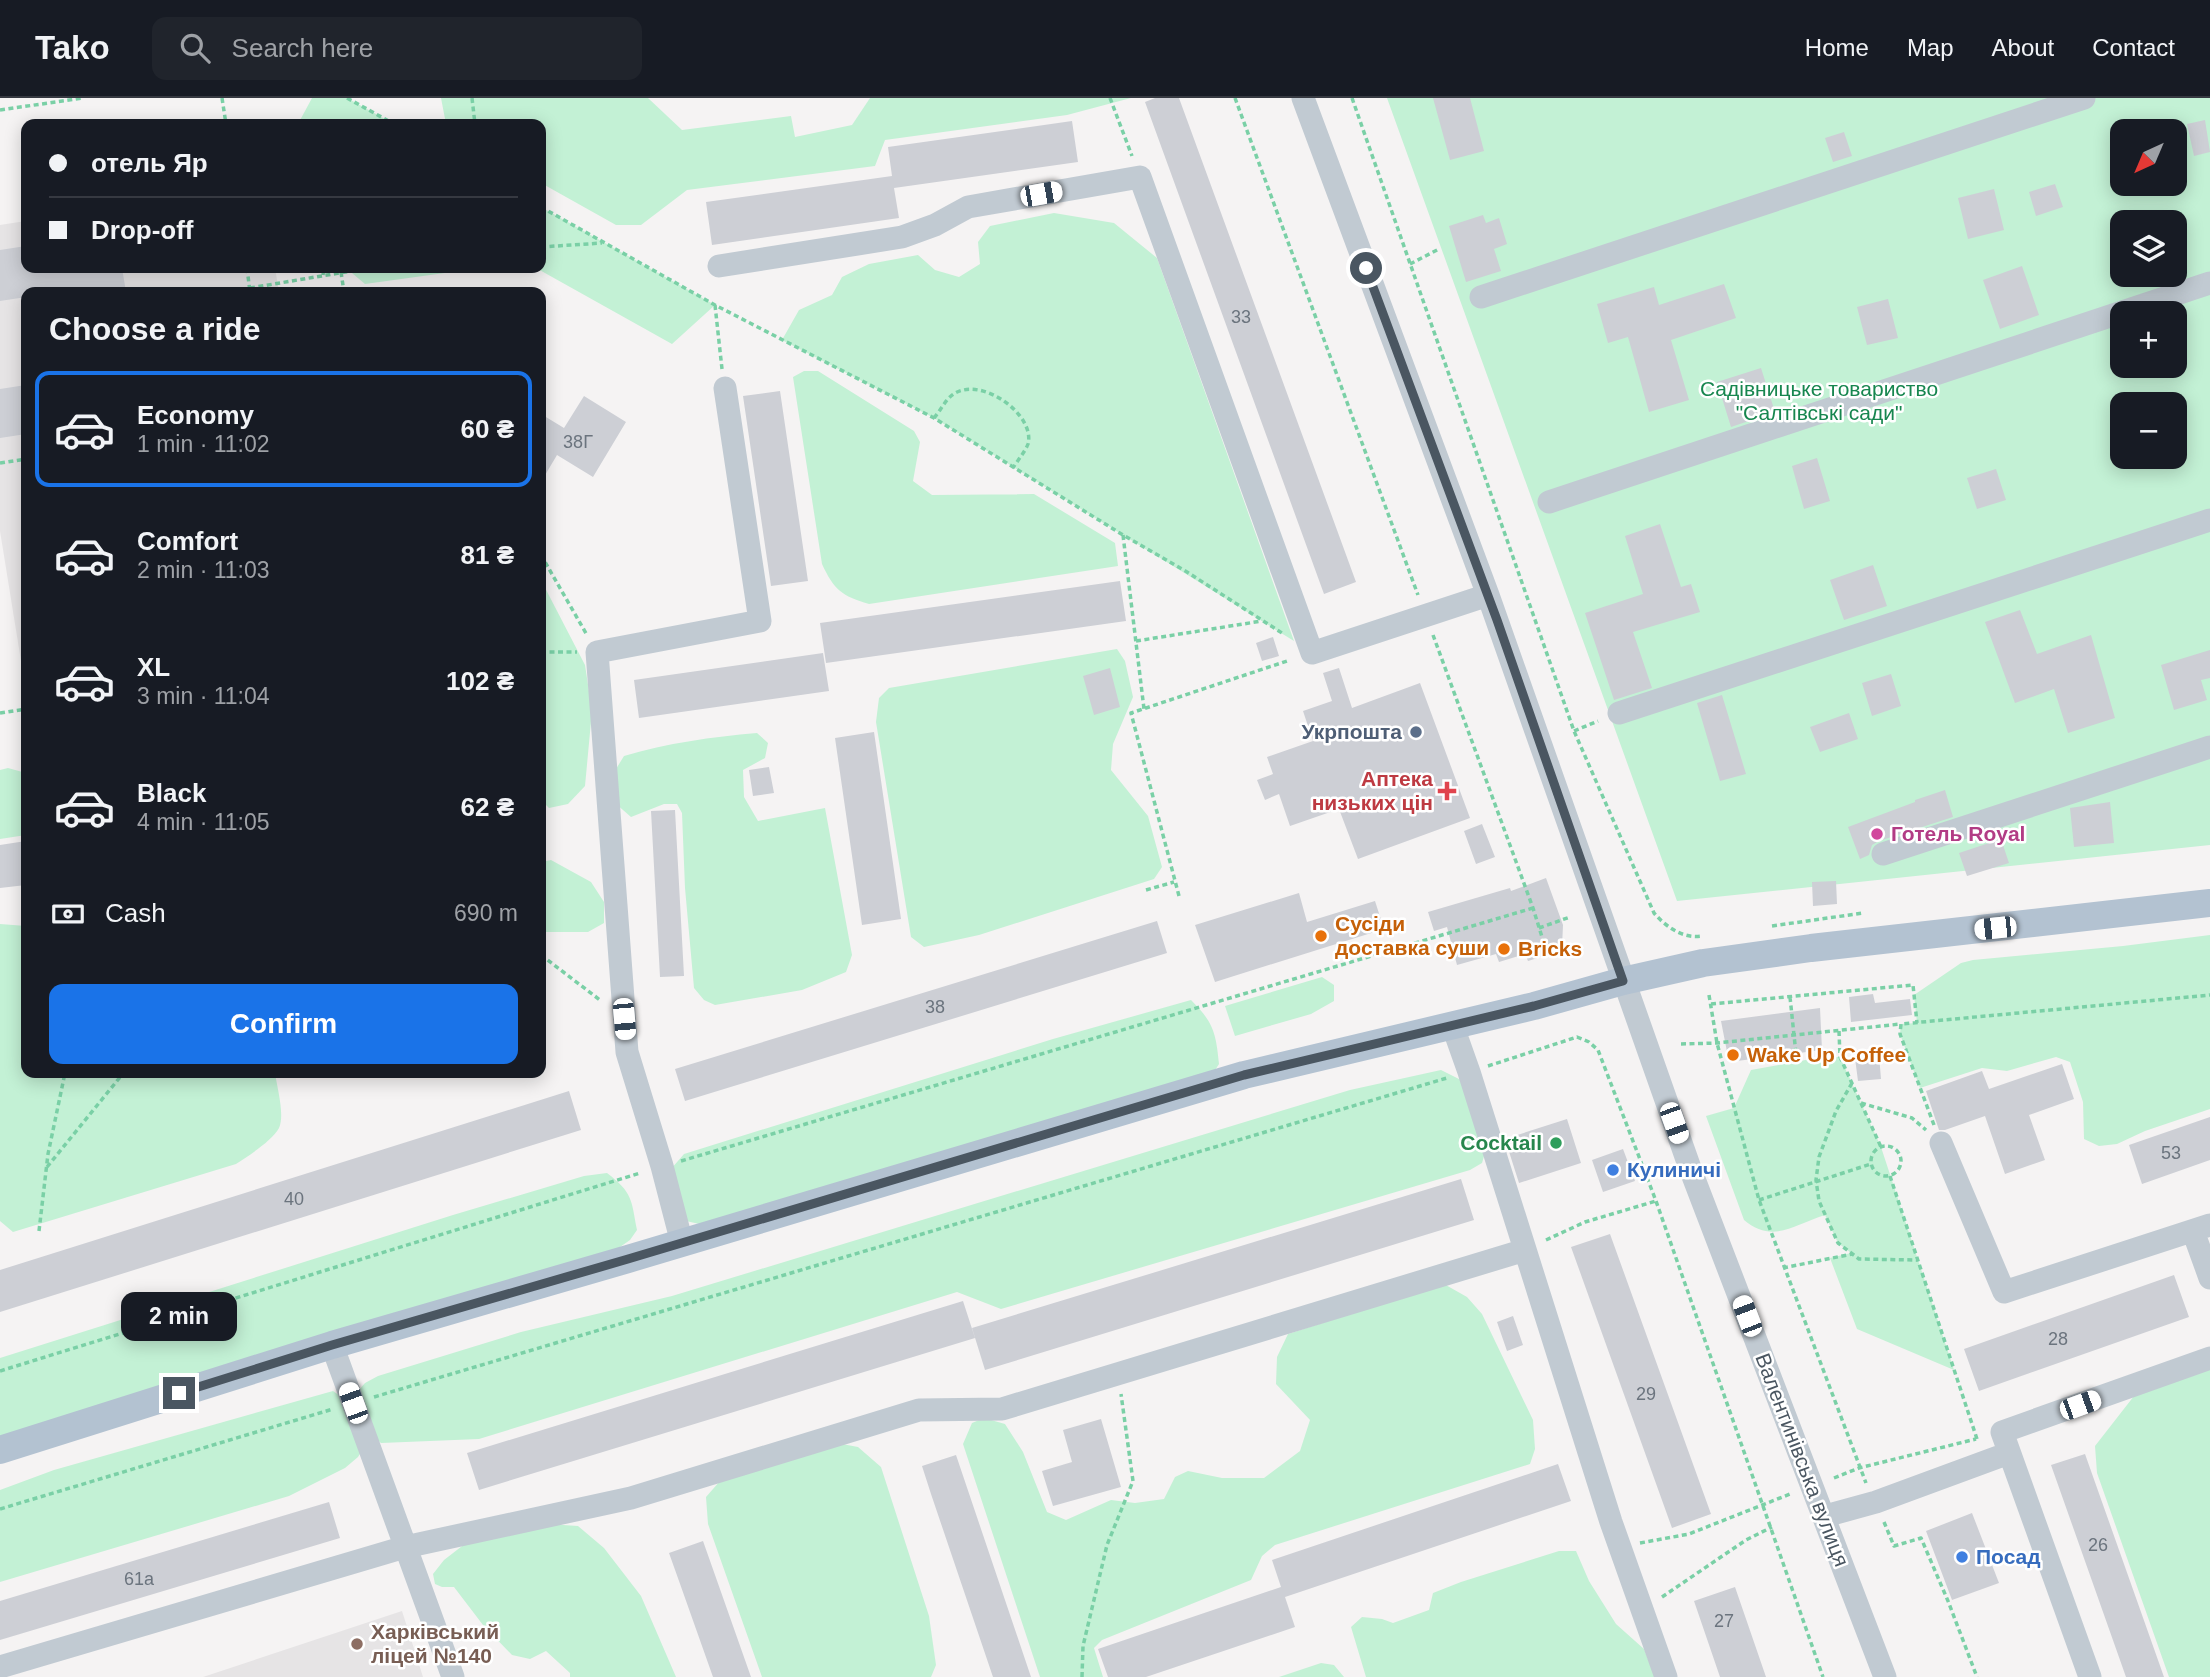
<!DOCTYPE html>
<meta charset="utf-8">
<style>
:root{--surface:#171b24;--page:#20242c;--text:#f1f3f6;--muted:#9ea1a6;--line:#363941;--accent:#1a73e8}
body{margin:0;font-family:Arial,sans-serif;background:var(--page);color:var(--text);height:100vh;display:flex;flex-direction:column;font-size:26px;white-space:nowrap}
*{box-sizing:border-box;margin:0}
p{font-size:23px;color:var(--muted)}
.icon{flex:none;width:38px;height:38px;fill:none;stroke:currentColor;stroke-width:2;stroke-linecap:round;stroke-linejoin:round}
.map{position:relative;flex:1;overflow:hidden}
.sheet{position:absolute;left:21px;top:189px;width:525px;height:791px;display:flex;flex-direction:column;background:var(--surface);border-radius:14px;box-shadow:0 4px 18px #0003}
.sheet>*{flex:none}
.hud{position:absolute;left:21px;top:21px;width:525px;height:154px;border-radius:14px;box-shadow:0 4px 18px #0003;display:grid;align-content:center;height:154px;padding:0 28px;background:var(--surface)}
.needle{width:46px;rotate:224deg}
.buttons{position:absolute;left:2110px;top:21px;display:grid;gap:14px}
.buttons a{display:grid;place-items:center;width:77px;height:77px;border-radius:14px;background:var(--surface);box-shadow:0 4px 18px #0003;font-size:35px}
.end{position:absolute;width:32px;height:32px;margin:-16px;border:9px solid #4a5661;background:#fff;box-shadow:0 0 0 4px #fff}
.from{border-radius:50%}
.bubble{position:absolute;height:49px;border-radius:14px;background:var(--surface);box-shadow:0 4px 18px #0003;font-size:23px;font-weight:700;line-height:49px;text-align:center}
.car{position:absolute;width:21px;height:42px;margin:-21px -10px;border-radius:9px;box-shadow:0 0 5px 2px #0007;background:linear-gradient(#fff 24%,#345 0 40%,#fff 0 76%,#345 0 86%,#fff 0)}
.hud b{display:flex;align-items:center;gap:24px;height:66px;font-size:26px}
.hud b+b{border-top:2px solid var(--line)}
.hud i{width:18px;height:18px;background:var(--text)}
ul{padding:0;list-style:none}
li{display:flex;align-items:center;gap:21px;height:116px;margin:0 14px 10px;padding:0 14px;border:4px solid transparent;border-radius:14px}
li div{flex:1}
li b{display:block;font-size:26px}
li em{font-style:normal;font-weight:700}
li.selected{border-color:var(--accent)}
li>.icon{width:63px;height:63px;stroke-width:1.5}
h2{padding:0 28px;font-size:32px;line-height:84px}
.pay{display:flex;align-items:center;gap:18px;height:77px;padding:0 28px;font-size:26px}
.pay p{margin-inline-start:auto}
.action{display:flex;gap:14px;margin-top:auto;padding:14px 28px}
.action a{flex:1;height:80px;border-radius:14px;background:var(--accent);color:#fff;font-size:28px;font-weight:700;line-height:80px;text-align:center}
header{display:flex;align-items:center;gap:42px;box-sizing:border-box;height:98px;padding:0 35px;background:var(--surface);border-bottom:2px solid var(--line)}
header strong{font-size:33px}
nav{display:flex;gap:38px;margin-inline-start:auto;font-size:24px}
.search{width:490px;height:63px;background:var(--page);display:flex;align-items:center;gap:18px;box-sizing:border-box;padding:0 24px;border-radius:14px;color:var(--muted);font-size:26px}
.map>svg:first-child{display:block}
</style>
<header>
<strong>Tako</strong>
<div class="search"><svg class="icon" aria-label="search" viewBox="0 0 24 24"><circle cx="10" cy="10" r="6"/><path d="M15 15l6 6"/></svg>Search here</div>
<nav><a>Home</a><a>Map</a><a>About</a><a>Contact</a></nav>
</header>
<div class="map">
<svg width="2210" height="1579" viewBox="0 0 2210 1579">
<rect width="100%" height="100%" fill="#f5f3f3"/>
<path fill="#e6e4e5" d="M26 123V170H275L279 194H26V594L0 433V127Z
M402 1513 423 1579H203Z"/>
<path fill="#c3f1d5" fill-rule="evenodd" d="M312 0H347L394 26H298Z
M441 0H648L682 32 791 18 795 39 852 27 870 0H1131L1067 17 885 42 875 68 687 92 641 127H616L541 85V26H446Z
M1387 0H2210V747L1677 803ZM2123 33H2175V86H2123ZM2123 124H2175V177H2123ZM2123 215H2175V268H2123ZM2123 306H2175V359H2123Z
M541 109 715 207 672 246 536 170H541Z
M1054 115 1114 125 1157 160 1294 543 934 320 782 242 799 212 832 197 842 179 869 166 918 157 935 172 959 179 980 166 978 144 990 128Z
M346 170H481L365 186Z
M804 273H818L914 333 920 344 913 383 932 397 1034 396 1115 445 1118 468 869 506C842 498 834 492 822 466L793 279Z
M541 482 585 567 592 613 585 688 568 706 549 710 541 702Z
M1117 551 1125 563 1133 599 1113 646 1111 672 1148 718 1162 769 1154 781 979 837 924 849 911 839 876 624 879 600 889 590Z
M757 635 768 645 765 660 743 672 744 699 758 723 825 710 852 857 846 874 802 892 715 907 704 902 694 890 685 790 682 715 677 706H664L631 719 615 705 616 671 624 658C667 645 712 639 757 635Z
M8 670 26 675V737L0 741V672Z
M551 762 591 784 604 804V825L588 834H541V764Z
M0 826 26 828V975H275C277 989 285 1017 279 1030 272 1043 248 1058 236 1066L13 1134 0 1123Z
M2210 837V1011L2145 1033 2117 1046 2099 1048 2084 1041 2083 1004 2070 964 2056 959 2007 973 1982 970 1920 990 1900 936 1901 926 1917 925 1914 897 1961 865 1973 862 2123 848Z
M1322 879 1334 887V903L1311 916 1235 938 1225 908Z
M1191 902C1213 924 1216 934 1219 966L1210 980 704 1127 686 1123 671 1071 684 1056 1053 941Z
M1822 959H1840L1881 1049 1954 1272 1857 1231 1830 1160 1851 1155 1838 1145 1825 1117C1793 1127 1773 1146 1744 1122L1706 1018 1734 1010 1751 972Z
M1441 972 1461 982 1485 1055 1482 1065 1470 1072 1001 1211 957 1194 479 1341 381 1345 373 1338 358 1293 365 1285 378 1278 521 1234 672 1198 1350 992Z
M607 1075C633 1095 631 1101 637 1132L630 1142 610 1156 0 1346V1260L453 1117 584 1078Z
M1444 1186 1467 1199 1482 1216 1533 1322 1535 1351 1530 1366 1275 1447 1262 1458 1251 1482 1102 1542 1094 1550 1103 1579H1040L963 1346 972 1325 984 1320 1005 1326 1023 1354 1047 1414 1066 1422 1111 1402 1135 1405 1164 1401 1175 1379 1188 1373 1222 1380H1264L1300 1353 1310 1322 1276 1286 1277 1259 1288 1236Z
M2210 1268V1579H2169L2097 1375 2095 1348 2134 1298Z
M333 1293 347 1303 364 1349 358 1359 345 1370 289 1398 0 1484V1392L54 1372Z
M842 1346 858 1349 881 1369 929 1518 936 1567 931 1579H762L708 1426 706 1399 720 1383Z
M548 1426 578 1428 604 1450 641 1498 676 1579H570V1575L546 1553 530 1561 512 1557 483 1527 454 1489H442L435 1486 433 1476 444 1462 466 1445Z
M1559 1453H1576L1589 1483 1616 1526 1644 1551 1655 1579H1366L1351 1529 1362 1519 1382 1521 1393 1525 1429 1512 1433 1495 1461 1484Z
M1321 1565 1334 1567 1344 1579H1279Z"/>
<path fill="#cdcfd5" d="M1155 0H1179L1356 484 1324 496 1145 4Z
M1433 0H1470L1484 53 1450 62Z
M2205 22 2210 54 2194 58 2187 26Z
M1072 23 1078 64 894 90 899 120 712 147 706 104 892 78 888 49Z
M1844 34 1852 58 1833 64 1825 40Z
M2055 86 2063 109 2036 118 2029 94Z
M1994 91 2004 132 1968 141 1958 100Z
M1483 117 1486 125 1499 120 1507 146 1494 151 1501 173 1466 184 1449 128Z
M26 148V170H122L126 194H26V199L0 203V152Z
M2022 168 2039 217 2000 231 1983 182Z
M1724 186 1736 220 1671 242 1689 302 1649 314 1628 239 1608 245 1597 206 1654 189 1659 207Z
M1888 201 1898 240 1867 247 1857 209Z
M1761 270 1775 314 1731 329 1717 284Z
M26 287V336L0 340V291Z
M780 293 808 483 771 488 743 298Z
M584 298 626 324 593 379 557 357 541 384V316L564 330Z
M1817 360 1830 403 1804 411 1792 368Z
M1996 371 2006 402 1977 411 1967 380Z
M1660 426 1681 489 1691 486 1700 514 1633 534 1652 590 1614 602 1585 515 1643 496 1625 438Z
M1873 467 1887 508 1844 522 1830 482Z
M1120 483 1126 523 826 565 820 525Z
M2020 512 2037 556 2091 537 2115 620 2068 635 2054 591 2015 605 1985 524Z
M1273 539 1279 558 1262 563 1256 545Z
M2210 552V580L2201 582 2207 602 2174 612 2161 567Z
M823 555 829 593 639 620 634 582Z
M1110 570 1120 609 1094 617 1083 578Z
M1339 570 1352 610 1420 585 1470 720 1358 761 1339 711 1290 728 1279 696 1265 702 1257 682 1273 676 1267 659 1313 643 1303 613 1332 603 1323 575Z
M1891 576 1901 608 1872 618 1862 585Z
M1722 597 1746 676 1720 683 1697 605Z
M1849 615 1858 641 1820 654 1810 629Z
M874 634 901 821 862 827 835 640Z
M769 669 774 695 753 698 749 672Z
M1945 692 1953 719 1879 743 1872 747 1869 757 1860 761 1848 729 1915 704V702Z
M2110 704 2114 745 2074 749 2070 710Z
M675 712 684 878 660 879 651 713Z
M1482 726 1495 759 1476 766 1464 733Z
M2001 741 2009 765 1967 778 1959 755Z
M26 743V787L0 790V747Z
M1546 780 1563 827 1562 849 1543 854 1544 858 1528 863 1525 856 1499 864 1496 856 1457 867 1447 829 1434 833 1428 814 1510 790 1511 793Z
M1836 783 1837 806 1813 808 1812 784Z
M1299 795 1307 824 1375 803 1384 831 1215 884 1195 827Z
M1157 823 1167 855 685 1003 675 971Z
M1873 896 1875 905 1910 901 1912 917 1851 924 1849 899Z
M1820 910 1822 952 1729 964 1721 923Z
M1879 957 1881 981 1858 983 1855 960Z
M2062 966 2074 1001 2029 1017 2045 1062 2005 1076 1985 1018 1945 1032H1939L1926 993 1982 973 1989 991Z
M569 993 581 1032 0 1214V1172Z
M2210 1019V1062L2142 1086 2129 1047Z
M1567 1021 1581 1065 1519 1085 1505 1041Z
M1623 1051 1635 1083 1603 1094 1592 1062Z
M1461 1081 1474 1122 985 1272 972 1230Z
M1610 1136 1711 1416 1672 1430 1571 1149Z
M2174 1177 2189 1219 1979 1293 1964 1251Z
M963 1203 975 1240 479 1392 467 1355Z
M1513 1218 1523 1247 1507 1253 1497 1224Z
M1101 1321 1121 1389 1053 1408 1042 1373 1072 1364 1063 1332Z
M2085 1356 2164 1579H2126L2051 1367Z
M956 1357 1031 1579H993L931 1396 922 1368Z
M1558 1366 1571 1403 1285 1499 1295 1529 1146 1579H1108L1098 1551 1281 1489 1272 1462Z
M329 1404 340 1440 0 1542V1503Z
M1972 1415 1999 1485 1952 1502 1926 1433Z
M703 1443 751 1579H713L679 1483 669 1455Z
M1735 1489 1766 1579H1720L1694 1503Z"/>
<g fill="none" stroke-linecap="round" stroke-linejoin="round">
<path stroke="#7ad0a6" stroke-width="3.5" stroke-dasharray="5 3.5" stroke-linecap="butt" d="M222 0 226 26
M347 0 394 26
M472 0 475 26
M1110 0 1132 58
M1235 0 1418 497
M1352 0 1574 633 1654 815C1666 829 1683 841 1702 838
M0 12 83 0
M541 109 715 207 934 320 1123 437 1187 474 1282 535
M541 149 602 145
M1410 166 1439 151
M247 170 250 194
M341 174 344 194
M323 177 324 170
M250 190 369 170
M715 207 722 271
M934 320C940 313 945 303 951 298 978 275 1036 316 1028 346 1025 354 1017 363 1013 370
M0 365 26 361
M1123 437 1144 611
M541 457 587 537
M1433 537 1533 810 1547 855
M1136 543 1262 523
M541 554H577
M0 615 26 611
M1574 633 1598 623
M1146 792 1174 784
M1179 798 1131 615 1290 562
M1772 828 1863 815
M1539 830 1570 819
M541 857 600 902
M1709 897 1717 945 1759 1102 1866 1385
M1790 899 1796 956
M1711 906 1913 887 1917 925
M1839 933 1840 959 1881 1049
M1681 946 1717 945 1901 926
M1488 968 1577 939 1589 944 1598 952 1656 1103 1823 1579
M1852 985 1836 1013 1819 1059 1816 1082 1819 1103 1838 1145 1859 1161 1917 1162
M1861 1005 1912 1020 1926 1032
M1934 1027 1900 936 1901 926 2210 897
M1871 1063a15 15 0 1 1 30 0a15 15 0 1 1-30 0Z
M681 1063 1533 810
M47 1069 121 978 126 975
M1890 1078 1977 1341
M1759 1102 1871 1066
M39 1133 48 1056 65 975
M1546 1142 1585 1124 1656 1103
M1783 1170 1852 1156
M0 1273 640 1075
M374 1299 1447 980
M1834 1380 1859 1370 1976 1341
M0 1411 333 1311
M1884 1424 1894 1448 1921 1440 1948 1503 1977 1579
M1640 1445 1689 1436 1790 1396
M1662 1499 1746 1442 1772 1429
M1082 1579 1083 1548 1107 1447 1133 1383 1121 1296"/>
<path stroke="#c1cad2" stroke-width="23" d="M1303 0 1488 497 1691 1073 1885 1579
M719 168 902 139 935 127 968 109 1140 79 1312 555 1488 497
M1481 199 2084 0
M1549 404 2210 185
M1619 615 2210 422
M1883 756 2210 649
M1452 926 1469 974 1611 1424 1666 1579
M1941 1045 2004 1194 2210 1127
M2193 1133 2210 1180
M682 1145 662 1068 627 954 597 554 760 523 725 290
M332 1247 453 1579
M1825 1418 1876 1404 2009 1355
M0 1569 405 1449 631 1400 919 1312 1002 1311 1525 1152
M2090 1579 2002 1334 2210 1260"/>
<path stroke="#b3c2d1" stroke-width="28" d="M0 1352 332 1247 628 1161 1244 977 1534 908 1623 883 1703 865 1811 850 2210 805"/>
</g>
<g fill="none" stroke-linecap="round" stroke-linejoin="round">
<path stroke="#4a5661" stroke-width="9" d="M179 1295 332 1247 628 1161 1244 977 1534 908 1623 883 1497 522 1366 170"/>
</g>
<circle fill="#5c6f8a" stroke="#fff" stroke-width="2.5" cx="1416" cy="634" r="7"/>
<path fill="#e0444e" stroke="#fff" stroke-width="2.5" d="M1443.5 682.5h7v7h7v7h-7v7h-7v-7h-7v-7h7z"/>
<circle fill="#d1479c" stroke="#fff" stroke-width="2.5" cx="1877" cy="736" r="7"/>
<g fill="#e8710a" stroke="#fff" stroke-width="2.5">
<circle cx="1321" cy="838" r="7"/>
<circle cx="1504" cy="851" r="7"/>
<circle cx="1733" cy="957" r="7"/>
</g>
<circle fill="#2e9e5b" stroke="#fff" stroke-width="2.5" cx="1556" cy="1045" r="7"/>
<g fill="#3f7fe0" stroke="#fff" stroke-width="2.5">
<circle cx="1613" cy="1072" r="7"/>
<circle cx="1962" cy="1459" r="7"/>
</g>
<circle fill="#8d6e63" stroke="#fff" stroke-width="2.5" cx="357" cy="1546" r="7"/>
<g text-anchor="middle" stroke-width="5" stroke-linejoin="round" paint-order="stroke">
<g font-size="18" fill="#6b747e">
<text x="1241" y="225">33</text>
<text x="578" y="350">38Г</text>
<text x="935" y="915">38</text>
<text x="2171" y="1061">53</text>
<text x="294" y="1107">40</text>
<text x="2058" y="1247">28</text>
<text x="1646" y="1302">29</text>
<text x="2098" y="1453">26</text>
<text x="139" y="1487">61а</text>
<text x="1724" y="1529">27</text>
</g>
<g font-size="21" fill="#17864f" stroke="#fff">
<text x="1819" y="298">Садівницьке товариство<tspan x="1819" dy="24">"Салтівські сади"</tspan></text>
</g>
<g font-size="21" font-weight="bold" fill="#4e5e75" stroke="#fff" text-anchor="end">
<text x="1402" y="641">Укрпошта</text>
</g>
<g font-size="21" font-weight="bold" fill="#be3a42" stroke="#fff" text-anchor="end">
<text x="1433" y="688">Аптека<tspan x="1433" dy="24">низьких цін</tspan></text>
</g>
<g font-size="21" font-weight="bold" fill="#b23c85" stroke="#fff" text-anchor="start">
<text x="1891" y="743">Готель Royal</text>
</g>
<g font-size="21" font-weight="bold" fill="#c56008" stroke="#fff" text-anchor="start">
<text x="1335" y="833">Сусіди<tspan x="1335" dy="24">доставка суши</tspan></text>
<text x="1518" y="858">Bricks</text>
<text x="1747" y="964">Wake Up Coffee</text>
</g>
<g font-size="21" font-weight="bold" fill="#27864d" stroke="#fff" text-anchor="end">
<text x="1542" y="1052">Cocktail</text>
</g>
<g font-size="21" font-weight="bold" fill="#366cbe" stroke="#fff" text-anchor="start">
<text x="1627" y="1079">Кулиничі</text>
<text x="1976" y="1466">Посад</text>
</g>
<g font-size="21" fill="#4a5661" stroke="#fff">
<text transform="translate(1802 1362) rotate(69)" y="7">Валентинівська вулиця</text>
</g>
<g font-size="21" font-weight="bold" fill="#785e54" stroke="#fff" text-anchor="start">
<text x="371" y="1541">Харківський<tspan x="371" dy="24">ліцей №140</tspan></text>
</g>
</g>
</svg>
<div class="buttons">
<a><svg class="needle" viewBox="-14 -14 28 28"><path d="M0-13l5 13h-10z" fill="#e53935"/><path d="M0 13l5-13h-10z" fill="#9ea1a6"/></svg></a>
<a><svg class="icon" aria-label="layers" viewBox="0 0 24 24"><path d="M12 4l9 5-9 5-9-5zM3 14l9 5 9-5"/></svg></a>
<a>+</a>
<a>−</a>
</div>
<i class="end from" style="left:1366px;top:170px"></i>
<i class="end" style="left:179px;top:1295px"></i>
<div class="bubble" style="left:121px;top:1194px;width:116px">2 min</div>
<i class="car" style="left:1041px;top:96px;rotate:80deg"></i>
<i class="car" style="left:1995px;top:830px;rotate:264deg"></i>
<i class="car" style="left:624px;top:921px;rotate:175deg"></i>
<i class="car" style="left:1674px;top:1025px;rotate:160deg"></i>
<i class="car" style="left:1747px;top:1218px;rotate:339deg"></i>
<i class="car" style="left:353px;top:1305px;rotate:340deg"></i>
<i class="car" style="left:2080px;top:1307px;rotate:70deg"></i>
<div class="hud">
<b><i class="from"></i>отель Яр</b>
<b><i></i>Drop-off</b>
</div>
<section class="sheet">
<h2>Choose a ride</h2>
<ul>
<li class="selected"><svg class="icon" aria-label="car" viewBox="0 0 24 24"><path d="M5 17H2v-5l4-1 3-4h7l3 4 3 1v5h-3M9 17h6M6 11h13"/><circle cx="7" cy="17" r="2"/><circle cx="17" cy="17" r="2"/></svg><div><b>Economy</b><p>1 min · 11:02</p></div><em>60 ₴</em></li>
<li><svg class="icon" aria-label="car" viewBox="0 0 24 24"><path d="M5 17H2v-5l4-1 3-4h7l3 4 3 1v5h-3M9 17h6M6 11h13"/><circle cx="7" cy="17" r="2"/><circle cx="17" cy="17" r="2"/></svg><div><b>Comfort</b><p>2 min · 11:03</p></div><em>81 ₴</em></li>
<li><svg class="icon" aria-label="car" viewBox="0 0 24 24"><path d="M5 17H2v-5l4-1 3-4h7l3 4 3 1v5h-3M9 17h6M6 11h13"/><circle cx="7" cy="17" r="2"/><circle cx="17" cy="17" r="2"/></svg><div><b>XL</b><p>3 min · 11:04</p></div><em>102 ₴</em></li>
<li><svg class="icon" aria-label="car" viewBox="0 0 24 24"><path d="M5 17H2v-5l4-1 3-4h7l3 4 3 1v5h-3M9 17h6M6 11h13"/><circle cx="7" cy="17" r="2"/><circle cx="17" cy="17" r="2"/></svg><div><b>Black</b><p>4 min · 11:05</p></div><em>62 ₴</em></li>
</ul>
<div class="pay"><svg class="icon" aria-label="cash" viewBox="0 0 24 24"><path d="M3 7h18v10H3z"/><circle cx="12" cy="12" r="2"/></svg>Cash<p>690 m</p></div>
<div class="action"><a>Confirm</a></div>
</section>
</div>
